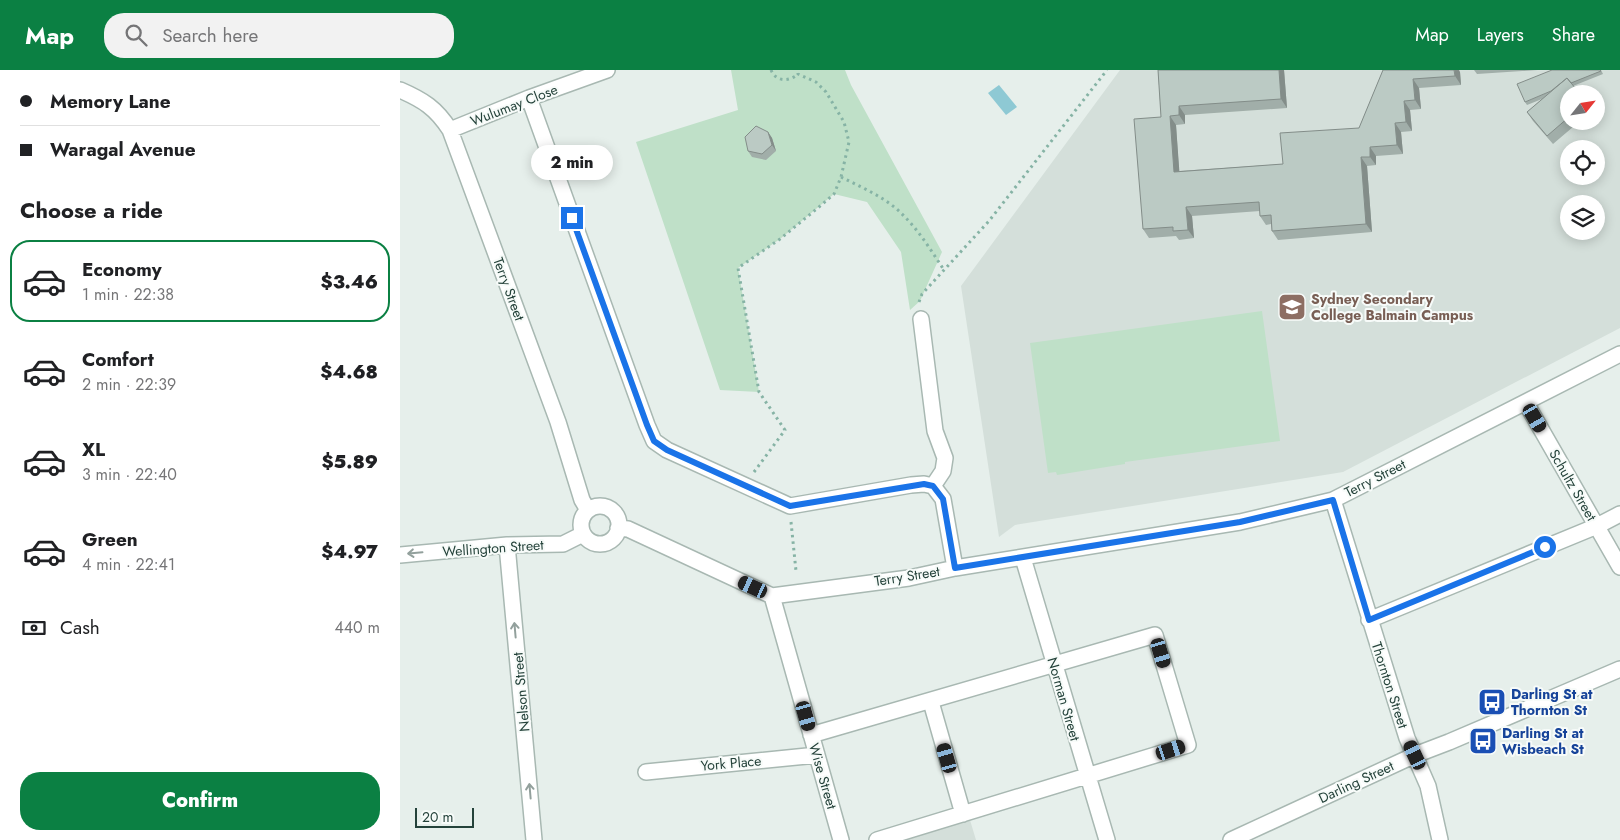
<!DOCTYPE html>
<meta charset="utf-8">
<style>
:root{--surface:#fff;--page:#f2f2f2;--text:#202124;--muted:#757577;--line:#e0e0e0;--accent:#0b8043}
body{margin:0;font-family:Jost,sans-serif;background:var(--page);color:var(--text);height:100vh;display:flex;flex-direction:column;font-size:19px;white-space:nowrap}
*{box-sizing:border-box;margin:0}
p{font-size:16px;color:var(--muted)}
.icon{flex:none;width:28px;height:28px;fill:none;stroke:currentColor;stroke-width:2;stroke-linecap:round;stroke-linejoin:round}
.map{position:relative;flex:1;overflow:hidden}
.panel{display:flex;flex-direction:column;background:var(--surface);width:400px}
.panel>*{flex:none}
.banner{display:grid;align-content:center;height:110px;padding:0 20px;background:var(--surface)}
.needle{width:32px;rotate:60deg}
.tools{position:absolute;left:1160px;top:15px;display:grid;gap:10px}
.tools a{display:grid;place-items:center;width:45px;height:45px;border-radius:50%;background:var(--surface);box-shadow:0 2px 12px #0003;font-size:25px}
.scale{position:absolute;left:15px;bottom:12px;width:59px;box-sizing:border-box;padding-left:5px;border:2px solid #24423a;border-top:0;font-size:14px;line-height:18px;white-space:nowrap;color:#24423a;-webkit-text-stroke:4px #f7fbf9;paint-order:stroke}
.end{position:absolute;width:22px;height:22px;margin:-11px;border:6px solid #1a73e8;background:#fff;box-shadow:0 0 0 2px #fff}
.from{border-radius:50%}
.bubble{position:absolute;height:35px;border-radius:18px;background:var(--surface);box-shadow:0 2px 12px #0003;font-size:16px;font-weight:800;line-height:35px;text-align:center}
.car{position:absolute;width:15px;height:30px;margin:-15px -8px;border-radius:6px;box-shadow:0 0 4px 1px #0007;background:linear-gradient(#222 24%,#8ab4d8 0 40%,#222 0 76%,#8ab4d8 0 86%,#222 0)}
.banner b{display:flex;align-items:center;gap:18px;height:48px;font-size:19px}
.banner b+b{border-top:1px solid var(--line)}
.banner i{width:12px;height:12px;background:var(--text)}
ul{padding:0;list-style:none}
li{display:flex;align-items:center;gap:15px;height:82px;margin:0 10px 8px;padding:0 10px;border:2px solid transparent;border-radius:20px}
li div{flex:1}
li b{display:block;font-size:19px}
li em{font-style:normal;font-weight:800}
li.current{border-color:var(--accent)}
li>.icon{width:45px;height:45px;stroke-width:1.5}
h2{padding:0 20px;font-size:22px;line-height:60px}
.pay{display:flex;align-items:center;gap:12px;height:55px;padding:0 20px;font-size:19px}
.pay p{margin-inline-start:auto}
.primary-button{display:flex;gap:10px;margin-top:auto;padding:10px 20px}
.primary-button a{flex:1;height:58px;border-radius:20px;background:var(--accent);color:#fff;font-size:20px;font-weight:800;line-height:58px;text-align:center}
header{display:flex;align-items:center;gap:30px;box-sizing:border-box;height:70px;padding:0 25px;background:var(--accent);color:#fff}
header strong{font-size:24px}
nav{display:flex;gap:28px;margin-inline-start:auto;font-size:18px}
.search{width:350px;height:45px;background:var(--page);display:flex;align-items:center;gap:12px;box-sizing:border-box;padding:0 18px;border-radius:20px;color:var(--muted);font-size:19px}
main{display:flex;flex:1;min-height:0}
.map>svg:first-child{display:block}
</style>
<header>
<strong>Map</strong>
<div class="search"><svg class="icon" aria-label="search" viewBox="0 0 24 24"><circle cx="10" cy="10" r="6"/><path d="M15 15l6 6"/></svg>Search here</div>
<nav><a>Map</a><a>Layers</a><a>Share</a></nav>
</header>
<main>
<section class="panel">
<div class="banner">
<b><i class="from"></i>Memory Lane</b>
<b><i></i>Waragal Avenue</b>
</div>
<h2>Choose a ride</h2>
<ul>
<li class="current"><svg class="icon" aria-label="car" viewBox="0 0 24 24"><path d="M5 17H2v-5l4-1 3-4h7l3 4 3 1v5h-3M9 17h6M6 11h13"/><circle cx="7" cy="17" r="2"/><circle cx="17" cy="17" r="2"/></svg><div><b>Economy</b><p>1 min · 22:38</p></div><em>$3.46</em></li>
<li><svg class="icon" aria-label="car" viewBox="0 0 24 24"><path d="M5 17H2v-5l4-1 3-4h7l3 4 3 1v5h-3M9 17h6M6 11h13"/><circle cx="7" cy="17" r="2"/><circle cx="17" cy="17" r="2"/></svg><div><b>Comfort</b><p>2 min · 22:39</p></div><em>$4.68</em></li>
<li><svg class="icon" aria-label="car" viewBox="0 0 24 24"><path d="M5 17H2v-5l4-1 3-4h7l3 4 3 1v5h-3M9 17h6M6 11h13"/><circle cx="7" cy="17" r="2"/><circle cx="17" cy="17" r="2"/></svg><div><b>XL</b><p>3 min · 22:40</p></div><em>$5.89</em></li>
<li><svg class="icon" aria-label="car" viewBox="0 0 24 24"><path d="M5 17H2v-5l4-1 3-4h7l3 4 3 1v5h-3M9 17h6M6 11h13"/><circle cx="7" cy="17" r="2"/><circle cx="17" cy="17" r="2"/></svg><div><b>Green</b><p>4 min · 22:41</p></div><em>$4.97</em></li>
</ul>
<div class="pay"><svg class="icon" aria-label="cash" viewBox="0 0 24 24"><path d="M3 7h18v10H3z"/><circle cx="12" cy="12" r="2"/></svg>Cash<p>440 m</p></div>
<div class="primary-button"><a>Confirm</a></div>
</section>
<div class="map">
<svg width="1220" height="770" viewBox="0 0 1220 770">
<rect width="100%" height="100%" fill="#e6efeb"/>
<path fill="#d4dfda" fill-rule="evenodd" d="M720 0H1220V258L943 402 615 455 599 467 561 216ZM1169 24H1196V51H1169ZM1169 79H1196V106H1169ZM1169 134H1196V161H1169Z
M570 750 576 770H503Z"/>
<path fill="#bfe0c8" d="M331 0H445L451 15 542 182 520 231 510 240 501 182 467 132 434 124 380 169 338 198 359 322 320 320 236 72 338 40Z
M862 241 880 371 725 392V394L657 405 656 402 648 403 630 273Z"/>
<path fill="#8ec9d4" d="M599 15 617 37 606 45 588 23Z"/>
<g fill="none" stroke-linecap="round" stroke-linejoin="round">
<defs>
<path id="minor" d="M0 20C23 30 36 38 50 60L158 352 182 430 188 440
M129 28 247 355 254 371 267 380 390 436 511 415 524 414 533 416 543 429 555 498
M50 60 129 28 207 0
M521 249 535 361 545 388 543 401 533 416
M1126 333 1220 497
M933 430 1007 668 1028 716 1040 770
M181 455a19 19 0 1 1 38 0a19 19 0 1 1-38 0Z
M218 458 228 459 372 526 509 508 555 498 840 452 933 430 1220 284
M107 475 134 770
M0 485 107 475 163 474 183 464
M623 488 707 770
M372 526 441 770
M969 550 1197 456 1220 444
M531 632 563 744
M411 665 755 565 788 675 477 770
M246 702 417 685
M831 770 1015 685 1049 672 1220 599"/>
</defs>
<use href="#minor" stroke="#a8b8b2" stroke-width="18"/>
<path stroke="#86b3a5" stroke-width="3" stroke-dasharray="2.5 4" stroke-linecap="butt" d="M371 0C376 12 389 12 398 4
M441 107C463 118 487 128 504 146 520 162 532 182 544 200
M519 232 522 224 589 151 707 0
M354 402 385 360 359 322 338 198 380 169 419 137 434 124 441 107 449 72 444 52 426 22 416 12 398 4V0
M391 452 396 501"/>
<use href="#minor" stroke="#fff" stroke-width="15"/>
</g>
<path fill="#a1aea9" d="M758 0H884L887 38 785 45V54L776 55 779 101 883 94 959 58 983 0 1060 2 1061 15 1019 18 1021 39 1010 40 1012 61 1001 62 1003 84 976 86V95L967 96 972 162 878 170 872 161 871 154 866 155 860 146V141L792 146 794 168 779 170 776 166 749 168 743 159 761 47Z
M1074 0H1138L1077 4Z
M1201 0 1203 4 1173 16 1169 24V51H1180L1153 74 1133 51 1127 42 1142 29 1127 35 1125 32Z
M368 62 372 68 376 81 366 90 352 87 348 81Z"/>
<path fill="#838d89" d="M879 0H884L887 38 881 29Z
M1054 0H1059L1060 2 1061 15 1055 6Z
M1013 9 1019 18 1021 39 1015 30Z
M1004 31 1010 40 1012 61 1006 52Z
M779 36 785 45V54L779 45Z
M770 46 776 55 780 110 774 102Z
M995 53 1001 62 1003 84 997 75Z
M368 62 372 68 376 81 372 75Z
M970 77 976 86V95L970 87Z
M961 87 967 96 972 162 966 154Z
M786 137 792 146 794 168 788 160Z"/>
<path fill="#bbcac4" stroke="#838d89" d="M758 0H879L881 29 779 36V45L770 46 774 102 883 94 880 63 959 58 983 0H1054L1055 6 1013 9 1015 30 1004 31 1006 52 995 53 997 75 970 77V87H961L966 154 872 161 871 145 860 146 859 132 786 137 788 160 773 161V157L743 159 734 49 761 47Z
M1152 0H1200L1201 1 1171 13 1167 8 1151 21 1125 32 1117 14Z
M1167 8 1180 24H1169V47L1147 66 1127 42Z
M356 56 368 62 372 75 362 84 348 81 345 67Z"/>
<defs><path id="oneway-shaft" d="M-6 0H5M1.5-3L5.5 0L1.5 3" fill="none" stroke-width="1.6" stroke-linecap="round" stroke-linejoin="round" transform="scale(1.25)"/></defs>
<g stroke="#92a09c">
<use href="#oneway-shaft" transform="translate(15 483) rotate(175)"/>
<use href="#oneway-shaft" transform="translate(115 560) rotate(-95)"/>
<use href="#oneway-shaft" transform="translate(130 721) rotate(-95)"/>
</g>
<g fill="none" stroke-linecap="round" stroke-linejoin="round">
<path stroke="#1a73e8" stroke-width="6" d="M172 148 247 355 254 371 267 380 390 436 512 416 524 414 533 416 543 429 555 498 840 452 933 430 969 550 1145 477"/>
</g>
<defs>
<symbol id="school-square" viewBox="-11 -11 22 22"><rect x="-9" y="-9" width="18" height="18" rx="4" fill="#8d6e63" stroke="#f7fbf9"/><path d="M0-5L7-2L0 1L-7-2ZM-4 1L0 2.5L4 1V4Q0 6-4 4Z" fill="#fff"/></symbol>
<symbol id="bus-square" viewBox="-11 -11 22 22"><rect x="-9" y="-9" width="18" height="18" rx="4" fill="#1a4fb4" stroke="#f7fbf9"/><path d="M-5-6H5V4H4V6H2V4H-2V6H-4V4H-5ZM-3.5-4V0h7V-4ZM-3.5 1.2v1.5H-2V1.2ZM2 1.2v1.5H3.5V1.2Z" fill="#fff"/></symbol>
</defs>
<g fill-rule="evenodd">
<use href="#school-square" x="876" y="221" width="32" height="32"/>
<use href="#bus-square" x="1076" y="616" width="32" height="32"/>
<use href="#bus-square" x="1067" y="655" width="32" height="32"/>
</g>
<g text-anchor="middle" stroke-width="4" stroke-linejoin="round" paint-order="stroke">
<g font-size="14" fill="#24423a" stroke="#f7fbf9">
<text transform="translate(114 35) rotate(-21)" y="5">Wulumay Close</text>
<text transform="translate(109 219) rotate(70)" y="5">Terry Street</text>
<text transform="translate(975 408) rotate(-27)" y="5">Terry Street</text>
<text transform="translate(1173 415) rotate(60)" y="5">Schultz Street</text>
<text transform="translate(93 478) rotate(-4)" y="5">Wellington Street</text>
<text transform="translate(507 506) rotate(-9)" y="5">Terry Street</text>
<text transform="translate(990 615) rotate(72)" y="5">Thornton Street</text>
<text transform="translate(121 622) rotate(-95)" y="5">Nelson Street</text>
<text transform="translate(664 629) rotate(74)" y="5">Norman Street</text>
<text transform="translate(331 693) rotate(-5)" y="5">York Place</text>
<text transform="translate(423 706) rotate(74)" y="5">Wise Street</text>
<text transform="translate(956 712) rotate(-25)" y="5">Darling Street</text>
</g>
<g font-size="14" font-weight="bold" fill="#785e54" stroke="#f7fbf9" text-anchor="start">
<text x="911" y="234">Sydney Secondary<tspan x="911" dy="16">College Balmain Campus</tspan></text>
</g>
<g font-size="14" font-weight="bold" fill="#164399" stroke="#f7fbf9" text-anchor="start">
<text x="1111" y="629">Darling St at<tspan x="1111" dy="16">Thornton St</tspan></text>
<text x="1102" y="668">Darling St at<tspan x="1102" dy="16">Wisbeach St</tspan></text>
</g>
</g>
</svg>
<div class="tools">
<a><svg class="needle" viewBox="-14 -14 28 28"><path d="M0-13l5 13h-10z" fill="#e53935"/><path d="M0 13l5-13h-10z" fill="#757577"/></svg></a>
<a><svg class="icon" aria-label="locate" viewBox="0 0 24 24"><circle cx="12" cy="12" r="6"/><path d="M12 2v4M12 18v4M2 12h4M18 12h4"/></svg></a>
<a><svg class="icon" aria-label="layers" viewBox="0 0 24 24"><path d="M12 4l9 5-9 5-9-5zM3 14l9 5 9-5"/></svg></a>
</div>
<div class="scale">20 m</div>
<i class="end from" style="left:1145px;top:477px"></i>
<i class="end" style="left:172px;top:148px"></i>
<div class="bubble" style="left:131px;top:75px;width:82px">2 min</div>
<i class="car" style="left:1135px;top:348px;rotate:150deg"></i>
<i class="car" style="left:353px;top:517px;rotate:295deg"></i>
<i class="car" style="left:761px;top:583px;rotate:163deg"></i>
<i class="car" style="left:406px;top:646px;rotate:164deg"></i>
<i class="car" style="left:771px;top:680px;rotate:72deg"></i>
<i class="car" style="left:1015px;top:685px;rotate:335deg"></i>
<i class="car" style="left:547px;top:688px;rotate:344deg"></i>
</div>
</main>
